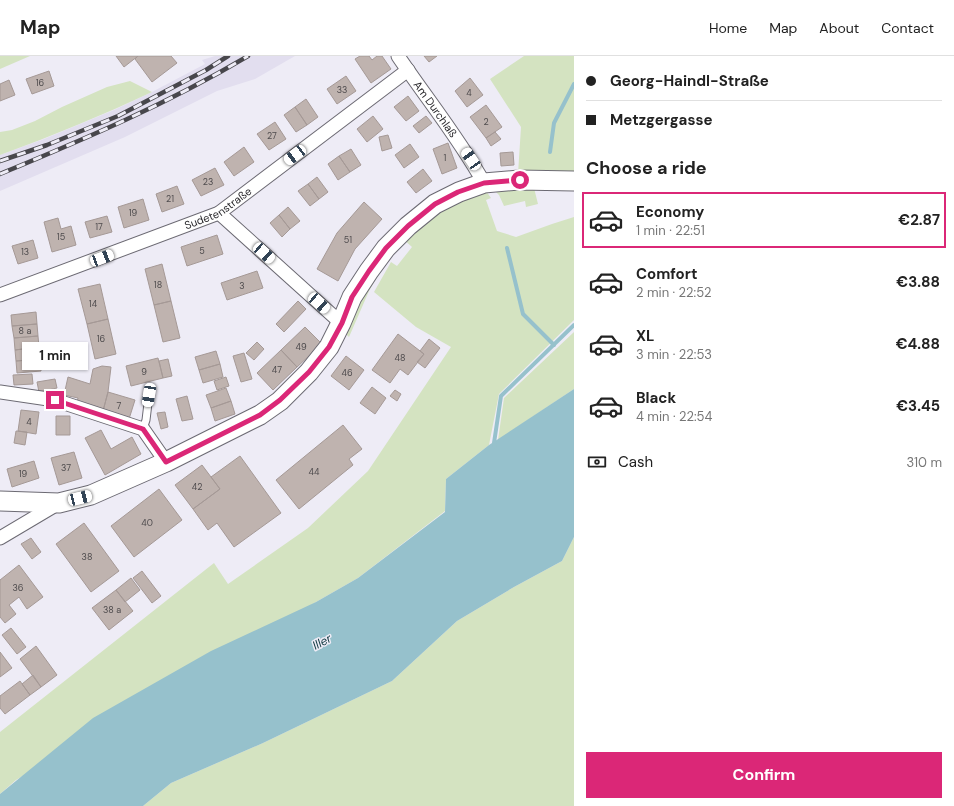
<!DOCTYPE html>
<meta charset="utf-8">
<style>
:root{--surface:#fff;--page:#f6f6f6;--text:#222;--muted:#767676;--line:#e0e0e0;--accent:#db2777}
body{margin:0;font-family:"DM Sans",sans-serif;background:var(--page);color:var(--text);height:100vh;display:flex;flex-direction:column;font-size:15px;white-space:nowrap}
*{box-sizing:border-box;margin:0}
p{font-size:13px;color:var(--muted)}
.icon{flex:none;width:22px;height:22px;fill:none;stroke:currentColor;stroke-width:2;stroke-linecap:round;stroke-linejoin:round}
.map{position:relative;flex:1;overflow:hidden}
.details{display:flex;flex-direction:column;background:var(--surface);width:380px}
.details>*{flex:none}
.guide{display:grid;align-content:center;height:88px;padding:0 12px;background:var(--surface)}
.end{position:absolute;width:18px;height:18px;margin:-9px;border:5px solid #db2777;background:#fff;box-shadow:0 0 0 2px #fff}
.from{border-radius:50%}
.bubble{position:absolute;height:28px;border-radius:0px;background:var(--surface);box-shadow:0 1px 3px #0004;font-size:13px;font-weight:700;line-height:28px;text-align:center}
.car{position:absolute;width:12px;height:24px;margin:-12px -6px;border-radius:5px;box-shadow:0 0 3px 1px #0007;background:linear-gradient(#fff 24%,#345 0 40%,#fff 0 76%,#345 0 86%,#fff 0)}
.guide b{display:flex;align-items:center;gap:14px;height:38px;font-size:15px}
.guide b+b{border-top:1px solid var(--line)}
.guide i{width:10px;height:10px;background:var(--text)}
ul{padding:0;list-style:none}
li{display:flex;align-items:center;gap:12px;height:56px;margin:0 8px 6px;padding:0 4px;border:2px solid transparent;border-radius:0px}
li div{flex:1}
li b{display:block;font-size:15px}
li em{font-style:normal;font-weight:700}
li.on{border-color:var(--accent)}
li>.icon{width:36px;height:36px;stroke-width:1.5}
h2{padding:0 12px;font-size:18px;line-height:48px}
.pay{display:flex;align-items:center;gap:10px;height:44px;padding:0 12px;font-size:15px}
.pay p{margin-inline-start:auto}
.button{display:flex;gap:8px;margin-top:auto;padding:8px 12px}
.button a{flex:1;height:46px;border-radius:0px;background:var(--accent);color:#fff;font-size:16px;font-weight:700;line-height:46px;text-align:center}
header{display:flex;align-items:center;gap:24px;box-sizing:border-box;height:56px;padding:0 20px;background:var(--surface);border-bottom:1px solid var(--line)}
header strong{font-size:19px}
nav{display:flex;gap:22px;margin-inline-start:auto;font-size:14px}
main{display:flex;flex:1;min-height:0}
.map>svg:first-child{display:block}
</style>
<header>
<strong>Map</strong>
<nav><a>Home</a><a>Map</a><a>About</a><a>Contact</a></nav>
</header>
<main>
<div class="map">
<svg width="574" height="750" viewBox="0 0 574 750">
<rect width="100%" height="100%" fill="#eeecf6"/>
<path fill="#e2deef" d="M215 0H295L255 23 217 35 125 81 0 135V99L44 83 114 54 152 36 205 8 202 4Z"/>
<path fill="#d4e3c1" d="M0 0H30L0 13Z
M524 0H574V119L518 118 521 71 490 23Z
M130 25 152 36C103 59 52 80 0 99V76L12 74 35 65 62 51 107 31Z
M490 130 534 132 538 148 526 151 525 145 504 150 499 139Z
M484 132 491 142 486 144 497 175 516 181 552 168 574 161V264L499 338 489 389 446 423 445 455 358 522 316 546 16 724 0 738V676L214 507 228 528 308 472 368 415 451 291 416 271 374 236 391 206 397 210 412 191 403 183 436 152Z
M385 208 369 235 349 281 344 276 356 244Z
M574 276V333L498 384 504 342Z
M574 481V750H143L171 727 263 687 392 625 457 565 514 531 562 505Z"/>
<path fill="#96c1cc" d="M574 333V481L562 505 514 531 457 565 392 625 263 687 171 727 143 750H0V738L93 662 211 595 316 546 358 522 445 456 446 423 489 389Z"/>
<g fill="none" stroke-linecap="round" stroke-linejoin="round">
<path stroke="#96c1cc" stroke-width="4" d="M550 96 554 67 574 28
M507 192 523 258 554 289
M495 391 494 387 501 340 574 269"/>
</g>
<path fill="#bfb3af" stroke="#a59996" d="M116 0H138L124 11Z
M138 0H171L177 7 152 26 135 3Z
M360 0H369L372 4 377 0H382L391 13 371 27 355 3Z
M424 0H437L429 6Z
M49 15 54 30 32 38 26 23Z
M346 20 356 35 337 48 327 33Z
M470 22 483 39 467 51 455 35Z
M9 24 15 39 0 45V28Z
M408 40 419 55 406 65 394 51Z
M306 43 318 61 307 69 295 51Z
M486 49 502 71 486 82 470 61Z
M295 51 307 69 296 76 284 59Z
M373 60 383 73 367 86 357 73Z
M426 60 432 67 419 77 413 70Z
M275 66 286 83 269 94 257 78Z
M495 76 501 83 491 90 486 82Z
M388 79 392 92 382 95 379 81Z
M448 87 457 112 442 118 433 93Z
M410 88 419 101 404 112 395 99Z
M244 91 254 106 234 120 224 106Z
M351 93 361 109 350 116 339 100Z
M513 96 514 109 501 110 500 97Z
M339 100 350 116 338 124 328 108Z
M215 112 224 129 201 140 192 124Z
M423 113 432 125 416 137 407 126Z
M317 121 328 136 319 143 308 128Z
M308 128 319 143 310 150 298 135Z
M177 130 184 148 162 156 156 138Z
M143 143 149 164 124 172 118 151Z
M364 146 382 163 355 193 338 225 317 213 337 177Z
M288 151 300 165 290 173 279 159Z
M279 159 290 173 282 181 270 167Z
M107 160 112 176 90 182 85 166Z
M58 162 61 173 71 170 76 189 52 196 44 166Z
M217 179 223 198 187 210 181 191Z
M33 184 38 202 18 208 12 190Z
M162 208 171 245 154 249 145 213Z
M257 215 263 232 227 244 221 227Z
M100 228 108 263 87 268 78 233Z
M171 245 180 282 163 286 154 249Z
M298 245 306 253 284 276 276 268Z
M36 256 37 268 12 270 11 259Z
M108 263 116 298 95 303 87 268Z
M37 268 38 280 14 282 12 270Z
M305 271 322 288 297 311 281 294Z
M398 278 424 298 408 319 400 313 390 327 372 314Z
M38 280 39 291 15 294 14 282Z
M429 283 440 292 425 312 417 306 424 298 420 295Z
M257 286 264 293 254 304 246 297Z
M39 291 41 303 16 305 15 294Z
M281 294 297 311 273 334 257 317Z
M216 295 220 308 199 314 195 301Z
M244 297 252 323 241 326 233 300Z
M346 300 364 314 349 334 331 320Z
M158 302 163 322 131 330 126 310Z
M41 303V315L17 317 16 305Z
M168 303 172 320 163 322 159 305Z
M220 308 223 321 203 327 199 314Z
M102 310 111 311 108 336 103 355 77 347 78 342 64 339 68 321 90 328 93 313Z
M32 318 33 328 14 329 13 319Z
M226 321 229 330 217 334 214 325Z
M55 323 57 332 39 336 37 326Z
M372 331 386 342 375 358 360 347Z
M226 332 231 345 211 352 206 339Z
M395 334 401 338 397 345 390 340Z
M108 336 135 344 129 363 103 355Z
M187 340 193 363 182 365 176 343Z
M231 345 235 358 215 365 211 352Z
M21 354 39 356 36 378 18 375Z
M165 356 168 371 161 373 157 357Z
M56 360H70V379H56Z
M343 369 362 393 349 403 353 409 299 453 276 424Z
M101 374 111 393 132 381 141 398 105 419 85 382Z
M16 375 27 376 25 389 14 387Z
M74 396 82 422 59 429 51 402Z
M240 400 281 457 234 491 217 467 208 474 193 453 220 433 211 421Z
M34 405 39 422 12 431 7 413Z
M202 409 220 433 193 453 175 429Z
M159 433 182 464 134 501 111 470Z
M84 467 119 515 91 536 56 488Z
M31 482 41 496 32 503 21 488Z
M19 509 43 541 27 553 19 541 9 549 16 558 5 567 0 561V524Z
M142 515 161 540 152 547 133 522Z
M131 522 140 534 125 546 116 534Z
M116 534 133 555 109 574 92 552Z
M11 572 26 591 17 598 2 579Z
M36 590 57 619 41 631 20 603Z
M0 596 12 612 0 621Z
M33 619 41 631 30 639 22 628Z
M20 625 30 639 5 658 0 652V640Z"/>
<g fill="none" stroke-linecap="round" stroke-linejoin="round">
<defs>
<path id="lane" d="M143 373 146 364 149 339"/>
<g id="street">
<path id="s1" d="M398 0C427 43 459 82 484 127"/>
<path d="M219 157 341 267"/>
<path id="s2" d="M0 239 219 157 408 14"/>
<path d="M0 336 55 344 143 373 166 406"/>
<path d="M0 482 59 447"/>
</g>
<path id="secondary" d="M0 445 59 447 91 439 166 406 260 359 280 345 309 316 329 291 341 267 352 241 369 215 386 192 408 170 435 148 459 136 484 127 519 124 574 125"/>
</defs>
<use href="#lane" stroke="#6c6a73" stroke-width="9"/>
<use href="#street" stroke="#6c6a73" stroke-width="15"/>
<use href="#secondary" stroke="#6c6a73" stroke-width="21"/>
<use href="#lane" stroke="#fff" stroke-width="7"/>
<use href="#street" stroke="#fff" stroke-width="13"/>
<use href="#secondary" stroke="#fff" stroke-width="19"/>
<defs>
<path id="rail" d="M0 105 47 89 118 60 206 14 228 0
M0 118C85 83 169 47 248 0"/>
</defs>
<use href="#rail" stroke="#48474c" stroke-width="4.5"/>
<use href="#rail" stroke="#eeecf6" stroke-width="3" stroke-dasharray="9" stroke-linecap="butt"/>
</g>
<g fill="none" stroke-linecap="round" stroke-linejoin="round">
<path stroke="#db2777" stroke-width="5" d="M55 344 143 373 166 406 260 359 280 344 309 316 329 291 342 267 352 241 369 215 386 192 408 170 435 148 458 136 484 127 520 124"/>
</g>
<g text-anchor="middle" stroke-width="3" stroke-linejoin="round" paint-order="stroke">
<g font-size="9" fill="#4e4b4d">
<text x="40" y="30">16</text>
<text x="342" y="37">33</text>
<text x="469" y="40">4</text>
<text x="486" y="69">2</text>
<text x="272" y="83">27</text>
<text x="445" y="105">1</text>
<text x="208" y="129">23</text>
<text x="170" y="146">21</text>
<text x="133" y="160">19</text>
<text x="99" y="174">17</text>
<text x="61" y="184">15</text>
<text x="348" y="187">51</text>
<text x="202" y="198">5</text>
<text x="25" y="199">13</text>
<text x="158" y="232">18</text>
<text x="242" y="233">3</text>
<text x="93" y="251">14</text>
<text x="25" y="278">8 a</text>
<text x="101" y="286">16</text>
<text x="301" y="294">49</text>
<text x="400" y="305">48</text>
<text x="277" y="317">47</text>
<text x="144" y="319">9</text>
<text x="347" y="320">46</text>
<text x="119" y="353">7</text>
<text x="29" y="369">4</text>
<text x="66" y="415">37</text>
<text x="314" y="419">44</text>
<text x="23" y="421">19</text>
<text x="197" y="434">42</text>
<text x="147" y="470">40</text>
<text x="87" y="504">38</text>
<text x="18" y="535">36</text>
<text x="112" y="557">38 a</text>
</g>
<g font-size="11" fill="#29282c" stroke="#eeecf6">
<text dy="4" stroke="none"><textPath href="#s1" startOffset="65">Am Durchlaß</textPath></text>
<text dy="4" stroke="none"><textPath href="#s2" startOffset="235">Sudetenstraße</textPath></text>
</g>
<g font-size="12" font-style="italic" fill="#0d373f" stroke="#eeecf6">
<text transform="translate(322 586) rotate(-28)" y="4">Iller</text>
</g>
</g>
</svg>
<i class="end from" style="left:520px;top:124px"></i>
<i class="end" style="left:55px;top:344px"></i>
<div class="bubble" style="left:22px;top:286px;width:66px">1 min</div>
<i class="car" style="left:295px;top:99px;rotate:233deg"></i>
<i class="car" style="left:471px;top:103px;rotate:326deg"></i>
<i class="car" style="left:264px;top:197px;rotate:132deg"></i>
<i class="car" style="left:102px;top:202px;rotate:69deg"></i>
<i class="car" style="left:319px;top:247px;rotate:132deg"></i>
<i class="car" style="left:149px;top:339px;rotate:189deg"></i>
<i class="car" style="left:80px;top:442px;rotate:76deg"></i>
</div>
<section class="details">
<div class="guide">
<b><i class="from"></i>Georg-Haindl-Straße</b>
<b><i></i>Metzgergasse</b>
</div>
<h2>Choose a ride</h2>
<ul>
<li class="on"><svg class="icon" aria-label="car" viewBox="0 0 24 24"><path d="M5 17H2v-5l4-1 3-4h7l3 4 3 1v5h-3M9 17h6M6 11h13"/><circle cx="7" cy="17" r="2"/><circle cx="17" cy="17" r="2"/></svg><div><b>Economy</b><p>1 min · 22:51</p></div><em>€2.87</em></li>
<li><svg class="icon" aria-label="car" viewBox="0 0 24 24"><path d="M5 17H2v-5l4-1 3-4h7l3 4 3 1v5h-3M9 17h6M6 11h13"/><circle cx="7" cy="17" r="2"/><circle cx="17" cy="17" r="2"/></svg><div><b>Comfort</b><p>2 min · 22:52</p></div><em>€3.88</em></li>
<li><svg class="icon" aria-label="car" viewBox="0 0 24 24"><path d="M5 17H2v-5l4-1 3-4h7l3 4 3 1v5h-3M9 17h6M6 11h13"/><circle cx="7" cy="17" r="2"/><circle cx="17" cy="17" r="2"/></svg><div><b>XL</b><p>3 min · 22:53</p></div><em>€4.88</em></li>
<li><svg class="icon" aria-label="car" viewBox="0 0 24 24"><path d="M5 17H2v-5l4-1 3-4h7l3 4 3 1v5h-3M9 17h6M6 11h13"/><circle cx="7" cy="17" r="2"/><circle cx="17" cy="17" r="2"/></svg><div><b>Black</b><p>4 min · 22:54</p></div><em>€3.45</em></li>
</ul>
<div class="pay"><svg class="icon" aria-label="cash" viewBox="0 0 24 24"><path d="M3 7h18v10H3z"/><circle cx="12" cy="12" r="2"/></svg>Cash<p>310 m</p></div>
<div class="button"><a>Confirm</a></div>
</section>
</main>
